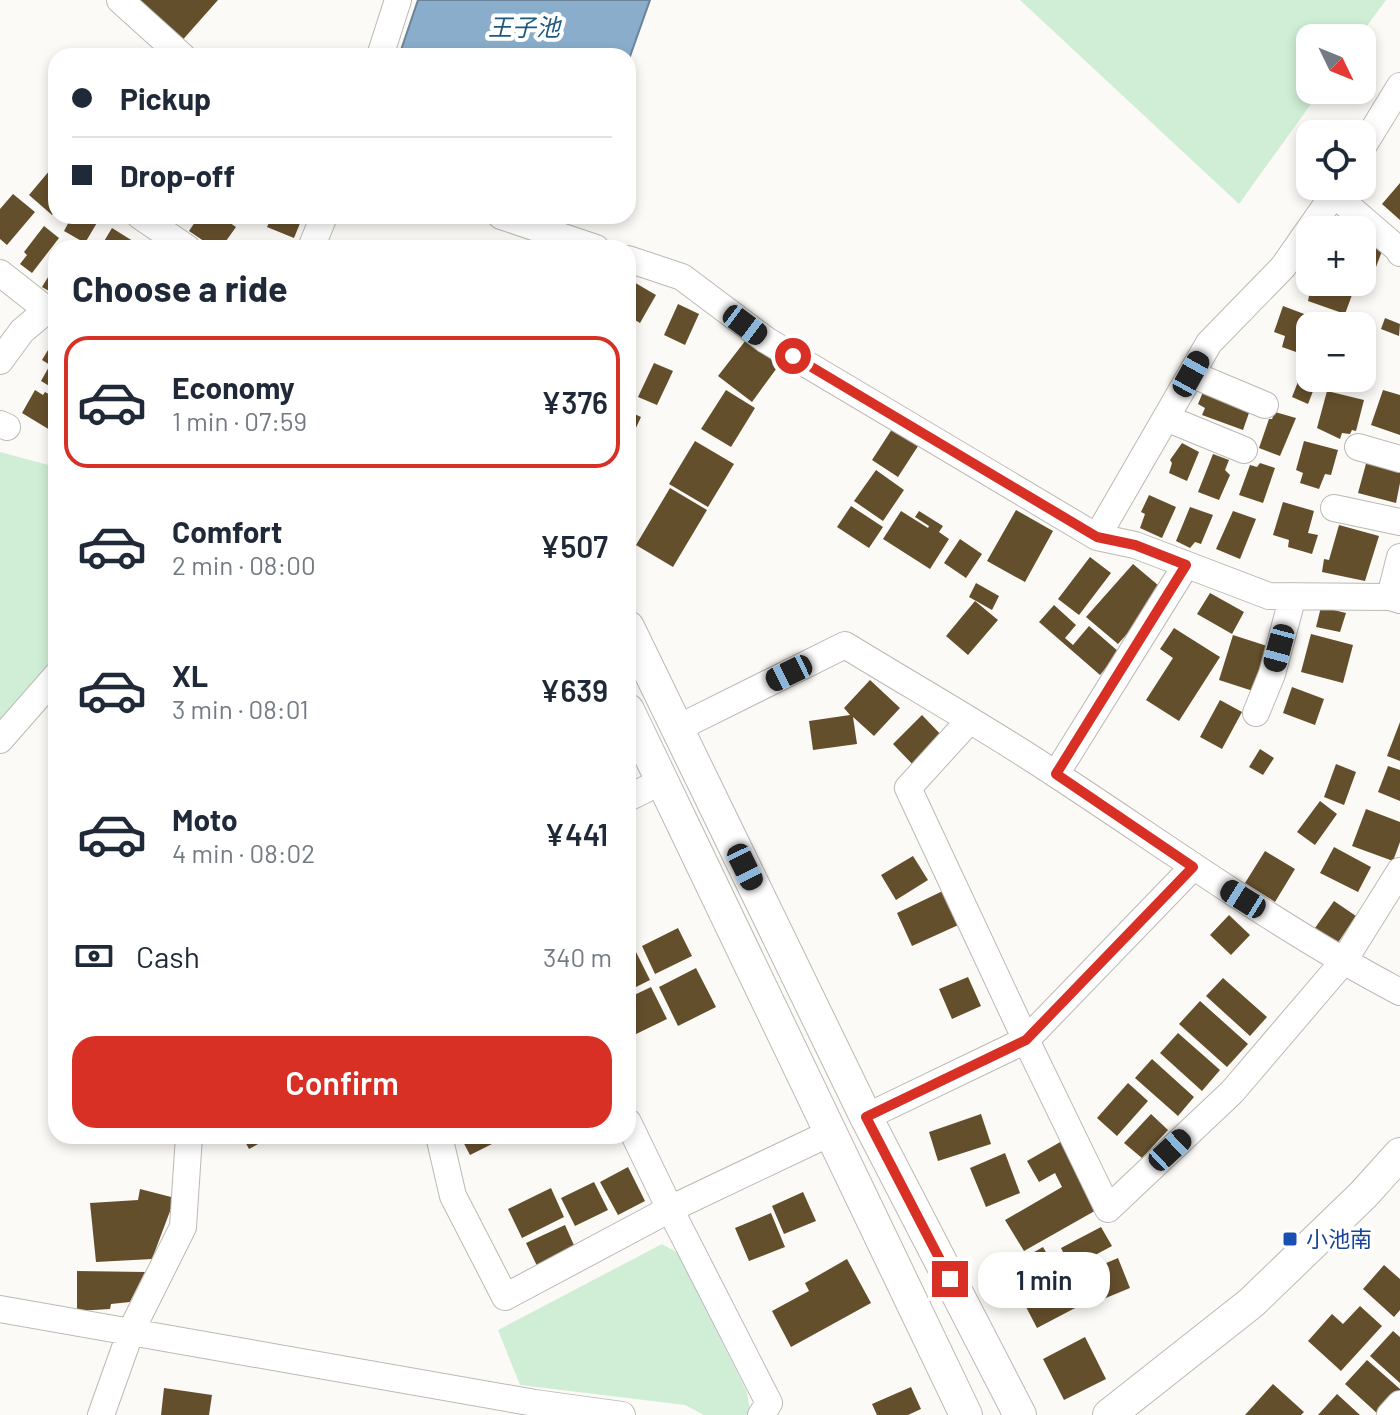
<!DOCTYPE html>
<meta charset="utf-8">
<style>
:root{--surface:#fff;--page:#f6f6f7;--text:#1f2937;--muted:#747a83;--line:#e0e1e3;--accent:#d93025}
body{margin:0;font-family:Barlow,"Noto Sans JP",sans-serif;background:var(--page);color:var(--text);height:100vh;display:flex;flex-direction:column;font-size:30px;white-space:nowrap}
*{box-sizing:border-box;margin:0}
p{font-size:26px;color:var(--muted)}
.icon{flex:none;width:44px;height:44px;fill:none;stroke:currentColor;stroke-width:2;stroke-linecap:round;stroke-linejoin:round}
.map{position:relative;flex:1;overflow:hidden}
.sheet{position:absolute;left:48px;top:240px;width:588px;height:904px;display:flex;flex-direction:column;background:var(--surface);border-radius:24px;box-shadow:0 4px 12px #0003}
.sheet>*{flex:none}
.guide{position:absolute;left:48px;top:48px;width:588px;height:176px;border-radius:24px;box-shadow:0 4px 12px #0003;display:grid;align-content:center;height:176px;padding:0 24px;background:var(--surface)}
.needle{width:52px;rotate:133deg}
.controls{position:absolute;left:1296px;top:24px;display:grid;gap:16px}
.controls a{display:grid;place-items:center;width:80px;height:80px;border-radius:16px;background:var(--surface);box-shadow:0 4px 12px #0003;font-size:40px}
.end{position:absolute;width:36px;height:36px;margin:-18px;border:10px solid #d93025;background:#fff;box-shadow:0 0 0 4px #fff}
.from{border-radius:50%}
.bubble{position:absolute;height:56px;border-radius:24px;background:var(--surface);box-shadow:0 4px 12px #0003;font-size:26px;font-weight:600;line-height:56px;text-align:center}
.car{position:absolute;width:24px;height:48px;margin:-24px -12px;border-radius:10px;box-shadow:0 0 6px 2px #0007;background:linear-gradient(#222 24%,#8ab4d8 0 40%,#222 0 76%,#8ab4d8 0 86%,#222 0)}
.guide b{display:flex;align-items:center;gap:28px;height:76px;font-size:30px}
.guide b+b{border-top:2px solid var(--line)}
.guide i{width:20px;height:20px;background:var(--text)}
ul{padding:0;list-style:none}
li{display:flex;align-items:center;gap:24px;height:132px;margin:0 16px 12px;padding:0 8px;border:4px solid transparent;border-radius:24px}
li div{flex:1}
li b{display:block;font-size:30px}
li em{font-style:normal;font-weight:600}
li.active{border-color:var(--accent)}
li>.icon{width:72px;height:72px;stroke-width:1.5}
h2{padding:0 24px;font-size:36px;line-height:96px}
.pay{display:flex;align-items:center;gap:20px;height:88px;padding:0 24px;font-size:30px}
.pay p{margin-inline-start:auto}
.cta{display:flex;gap:16px;margin-top:auto;padding:16px 24px}
.cta a{flex:1;height:92px;border-radius:24px;background:var(--accent);color:#fff;font-size:32px;font-weight:600;line-height:92px;text-align:center}
.map>svg:first-child{display:block}
</style>
<div class="map">
<svg width="1400" height="1415" viewBox="0 0 1400 1415">
<rect width="100%" height="100%" fill="#fcfaf6"/>
<path fill="#cfeed5" d="M1020 0H1386L1358 38H1310V90H1321L1239 204Z
M0 452 56 467V666L0 729Z
M662 1244 678 1253 747 1392 750 1411 746 1415H704L685 1405 520 1385 498 1330Z"/>
<path fill="#89adca" stroke="#6b8498" stroke-width="2" d="M418 0H650L628 62V56H399Z"/>
<path fill="#644f2c" d="M132 0H218L179 44Z
M50 170 56 175V210L52 215 29 195Z
M1400 183V220L1382 204Z
M13 194 35 212 7 245 0 239V209Z
M72 216H101L85 243 64 231Z
M199 216H220L236 227 221 248H214L189 231Z
M272 216H303L294 238 267 227Z
M44 226 59 238 32 273 20 264 27 255 24 252Z
M112 228 144 248H100Z
M1362 243 1382 251 1373 275 1362 271Z
M56 264V295L42 287Z
M632 281 656 295 640 323 628 316V288Z
M1310 282H1351L1356 284 1345 314 1308 301 1310 291 1308 288Z
M678 304 699 314 685 345 664 335Z
M1283 306 1336 326H1310V357L1282 347 1285 336 1274 332Z
M1385 318 1400 324 1399 336 1381 329Z
M749 336 782 361 752 402 718 376Z
M51 345 56 348V390L41 381 50 365 42 360Z
M654 363 673 371 657 405 638 397Z
M1301 374 1317 381 1308 404 1292 397Z
M35 390 43 395 45 392 56 398V419L50 430 22 413Z
M726 390 755 408 731 447 701 429Z
M1383 390 1400 395V435L1371 425Z
M1327 391 1364 400 1356 431 1352 430 1350 434 1342 433 1340 439 1317 428Z
M1203 392 1250 410 1243 430 1202 415 1205 408 1198 404Z
M628 411 641 417 628 445Z
M1275 412 1296 418 1280 456 1259 448 1269 419H1272Z
M894 426 920 443 898 477 872 460Z
M695 441 734 464 708 507 669 484Z
M1304 441 1338 450 1331 475 1325 474 1319 489 1300 483 1303 473 1296 470Z
M1182 443 1199 452 1187 481 1169 473 1172 463 1170 460Z
M1213 454 1229 460 1225 470 1230 475 1219 500 1198 492Z
M1367 460 1400 468V483L1396 503 1358 493Z
M1260 463 1275 468 1263 503 1239 495 1250 465 1257 467Z
M876 470 904 490 883 521 854 501Z
M670 488 707 510 673 567 636 545Z
M1149 495 1176 507 1162 538 1140 528 1145 514 1141 512Z
M1283 502 1314 511 1308 533 1318 535 1312 554 1288 547 1289 540 1273 535Z
M851 506 883 527 869 548 837 527Z
M1190 507 1213 515 1201 544 1195 542 1190 548 1176 541Z
M1016 510 1053 531 1025 582 987 561Z
M901 511 928 528 929 526 915 517 919 511 943 526 939 532 949 539 930 569 883 539Z
M1233 511 1256 519 1240 559 1216 549Z
M1339 525 1379 536 1365 581 1322 572 1324 559 1329 560Z
M960 539 982 554 966 578 944 563Z
M1090 557 1111 573 1079 615 1058 599Z
M1133 564 1165 591 1118 644 1086 617Z
M976 583 999 596 992 610 969 597Z
M1210 593 1244 612 1232 634 1197 614Z
M975 601 998 620 968 655 946 636Z
M1054 605 1076 625 1065 638 1073 645 1089 626 1119 652 1100 675 1039 622Z
M1321 607 1346 613 1340 632 1316 627Z
M1174 628 1220 657 1179 721 1146 700 1173 658 1160 649Z
M1311 634 1353 645 1343 683 1301 672Z
M1233 635 1267 646 1253 691 1219 680Z
M870 680 900 708 874 736 853 717 857 744 813 750 809 721 850 715 844 708Z
M1292 687 1324 699 1315 725 1283 713Z
M1220 700 1242 712 1222 749 1200 737Z
M922 715 946 740 917 769 893 744Z
M1400 722V761L1387 756Z
M1260 749 1274 758 1263 775 1249 767Z
M1336 764 1356 772 1344 805 1324 797Z
M1388 766 1400 770V801L1378 792Z
M1320 801 1337 814 1315 845 1297 832Z
M1366 809 1400 822V842L1393 861 1352 846Z
M1334 847 1371 867 1358 892 1320 873Z
M1265 851 1295 869 1275 902 1245 883Z
M913 856 928 880 896 900 881 875Z
M949 888 965 922 912 946 897 913Z
M1334 901 1356 916 1337 944 1315 928Z
M1229 915 1250 935 1231 955 1210 935Z
M678 928 692 956 655 974 642 946Z
M634 948 650 980 628 991V951Z
M696 968 716 1007 678 1026 659 987Z
M968 977 981 1006 952 1019 939 989Z
M1223 978 1267 1017 1250 1036 1206 996Z
M651 987 667 1019 632 1036 628 1027V998Z
M1200 1001 1248 1044 1227 1067 1179 1024Z
M1178 1033 1220 1070 1202 1091 1160 1053Z
M1152 1059 1194 1097 1178 1116 1135 1078Z
M1128 1083 1148 1101 1117 1136 1097 1118Z
M981 1114 991 1144 938 1161 929 1132Z
M1151 1114 1168 1130 1142 1158 1124 1143Z
M242 1136H273L249 1149Z
M460 1136H508L470 1155Z
M1062 1141 1100 1208 1024 1251 1005 1220 1062 1187 1055 1173 1039 1182 1027 1161Z
M1005 1153 1020 1193 986 1207 970 1168Z
M628 1167 645 1201 618 1215 600 1182Z
M594 1182 608 1210 575 1226 561 1198Z
M551 1188 564 1217 522 1238 508 1209Z
M140 1189 175 1198 152 1259 96 1262 90 1203 138 1200Z
M803 1192 816 1221 784 1234 772 1206Z
M771 1213 785 1247 749 1261 735 1228Z
M565 1225 577 1252 539 1270 526 1243Z
M1101 1227 1112 1246 1071 1268 1061 1248Z
M1043 1247 1057 1271 1013 1297 999 1272Z
M1118 1258 1130 1288 1084 1307 1071 1278Z
M847 1259 871 1303 791 1347 772 1311 809 1291 805 1283Z
M1384 1265 1400 1279V1310L1394 1317 1363 1289Z
M77 1271 145 1272 130 1302 111 1304 110 1309 77 1311Z
M1066 1286 1077 1307 1037 1328 1026 1307Z
M1360 1306 1382 1326 1341 1371 1308 1341 1332 1314 1343 1324Z
M1393 1331 1400 1337V1383L1370 1356Z
M1085 1337 1106 1379 1064 1400 1043 1359Z
M1367 1360 1400 1389V1393L1379 1415 1345 1384Z
M1273 1384 1304 1412 1301 1415H1245Z
M911 1387 921 1409 908 1415H877L872 1404Z
M164 1388 212 1395 209 1415H161Z
M1337 1394 1360 1415H1318Z"/>
<g fill="none" stroke-linecap="round" stroke-linejoin="round">
<defs>
<path id="minor" d="M120 0 182 56
M380 56 398 0
M1362 148 1400 86
M1339 186 1334 194 1399 250 1400 253
M140 216 187 248
M501 216 596 248
M311 248 324 216
M628 259 682 277 766 340 1097 537 1135 545 1269 596 1390 597 1400 600
M0 273 47 310 56 315
M0 361 22 331 47 310
M1191 374 1265 405
M1166 418 1244 450
M0 424 7 427
M1358 447 1400 459
M1334 508 1400 522
M1097 537 1209 343 1283 267 1334 194
M1390 597 1400 557
M1256 713 1272 674 1293 596
M969 721 908 788 1026 1040 1108 1209 1232 1092 1343 962 1400 871
M678 728 845 645C915 688 988 729 1057 775 1170 849 1280 929 1400 992
M0 740 56 676
M1056 774 1186 565
M628 798 662 781
M866 1117 1026 1040 1193 867
M628 1122 670 1209 769 1403 761 1415
M439 1136 453 1196 505 1297 670 1209 830 1133
M0 1309 535 1403 622 1415
M101 1415 131 1331 183 1227 189 1136
M1390 1415 1400 1404"/>
<path id="tertiary" d="M628 627 866 1117 1020 1415
M628 710 966 1415
M1109 1415 1251 1303 1363 1195 1400 1154"/>
</defs>
<use href="#minor" stroke="#bcb9b5" stroke-width="28"/>
<use href="#tertiary" stroke="#bcb9b5" stroke-width="34"/>
<use href="#minor" stroke="#fff" stroke-width="26"/>
<use href="#tertiary" stroke="#fff" stroke-width="32"/>
</g>
<g fill="none" stroke-linecap="round" stroke-linejoin="round">
<path stroke="#d93025" stroke-width="10" d="M793 356 1097 537 1135 545 1186 565 1056 774 1193 867 1026 1040 866 1117 950 1279"/>
</g>
<rect fill="#1a4fb4" stroke="#fff" stroke-width="3" x="1282" y="1231" width="16" height="16" rx="4"/>
<g text-anchor="middle" stroke-width="8" stroke-linejoin="round" paint-order="stroke">
<g font-size="22" fill="#164399" stroke="#fff" text-anchor="start">
<text x="1306" y="1247">小池南</text>
</g>
<g font-size="24" font-style="italic" fill="#1d587f" stroke="#fff">
<text x="524" y="36">王子池</text>
</g>
</g>
</svg>
<div class="controls">
<a><svg class="needle" viewBox="-14 -14 28 28"><path d="M0-13l5 13h-10z" fill="#e53935"/><path d="M0 13l5-13h-10z" fill="#747a83"/></svg></a>
<a><svg class="icon" aria-label="locate" viewBox="0 0 24 24"><circle cx="12" cy="12" r="6"/><path d="M12 2v4M12 18v4M2 12h4M18 12h4"/></svg></a>
<a>+</a>
<a>−</a>
</div>
<i class="end from" style="left:793px;top:356px"></i>
<i class="end" style="left:950px;top:1279px"></i>
<div class="bubble" style="left:978px;top:1252px;width:132px">1 min</div>
<i class="car" style="left:745px;top:325px;rotate:127deg"></i>
<i class="car" style="left:1191px;top:374px;rotate:29deg"></i>
<i class="car" style="left:1279px;top:648px;rotate:195deg"></i>
<i class="car" style="left:789px;top:673px;rotate:244deg"></i>
<i class="car" style="left:745px;top:867px;rotate:154deg"></i>
<i class="car" style="left:1243px;top:899px;rotate:302deg"></i>
<i class="car" style="left:1170px;top:1150px;rotate:47deg"></i>
<div class="guide">
<b><i class="from"></i>Pickup</b>
<b><i></i>Drop-off</b>
</div>
<section class="sheet">
<h2>Choose a ride</h2>
<ul>
<li class="active"><svg class="icon" aria-label="car" viewBox="0 0 24 24"><path d="M5 17H2v-5l4-1 3-4h7l3 4 3 1v5h-3M9 17h6M6 11h13"/><circle cx="7" cy="17" r="2"/><circle cx="17" cy="17" r="2"/></svg><div><b>Economy</b><p>1 min · 07:59</p></div><em>¥376</em></li>
<li><svg class="icon" aria-label="car" viewBox="0 0 24 24"><path d="M5 17H2v-5l4-1 3-4h7l3 4 3 1v5h-3M9 17h6M6 11h13"/><circle cx="7" cy="17" r="2"/><circle cx="17" cy="17" r="2"/></svg><div><b>Comfort</b><p>2 min · 08:00</p></div><em>¥507</em></li>
<li><svg class="icon" aria-label="car" viewBox="0 0 24 24"><path d="M5 17H2v-5l4-1 3-4h7l3 4 3 1v5h-3M9 17h6M6 11h13"/><circle cx="7" cy="17" r="2"/><circle cx="17" cy="17" r="2"/></svg><div><b>XL</b><p>3 min · 08:01</p></div><em>¥639</em></li>
<li><svg class="icon" aria-label="car" viewBox="0 0 24 24"><path d="M5 17H2v-5l4-1 3-4h7l3 4 3 1v5h-3M9 17h6M6 11h13"/><circle cx="7" cy="17" r="2"/><circle cx="17" cy="17" r="2"/></svg><div><b>Moto</b><p>4 min · 08:02</p></div><em>¥441</em></li>
</ul>
<div class="pay"><svg class="icon" aria-label="cash" viewBox="0 0 24 24"><path d="M3 7h18v10H3z"/><circle cx="12" cy="12" r="2"/></svg>Cash<p>340 m</p></div>
<div class="cta"><a>Confirm</a></div>
</section>
</div>
